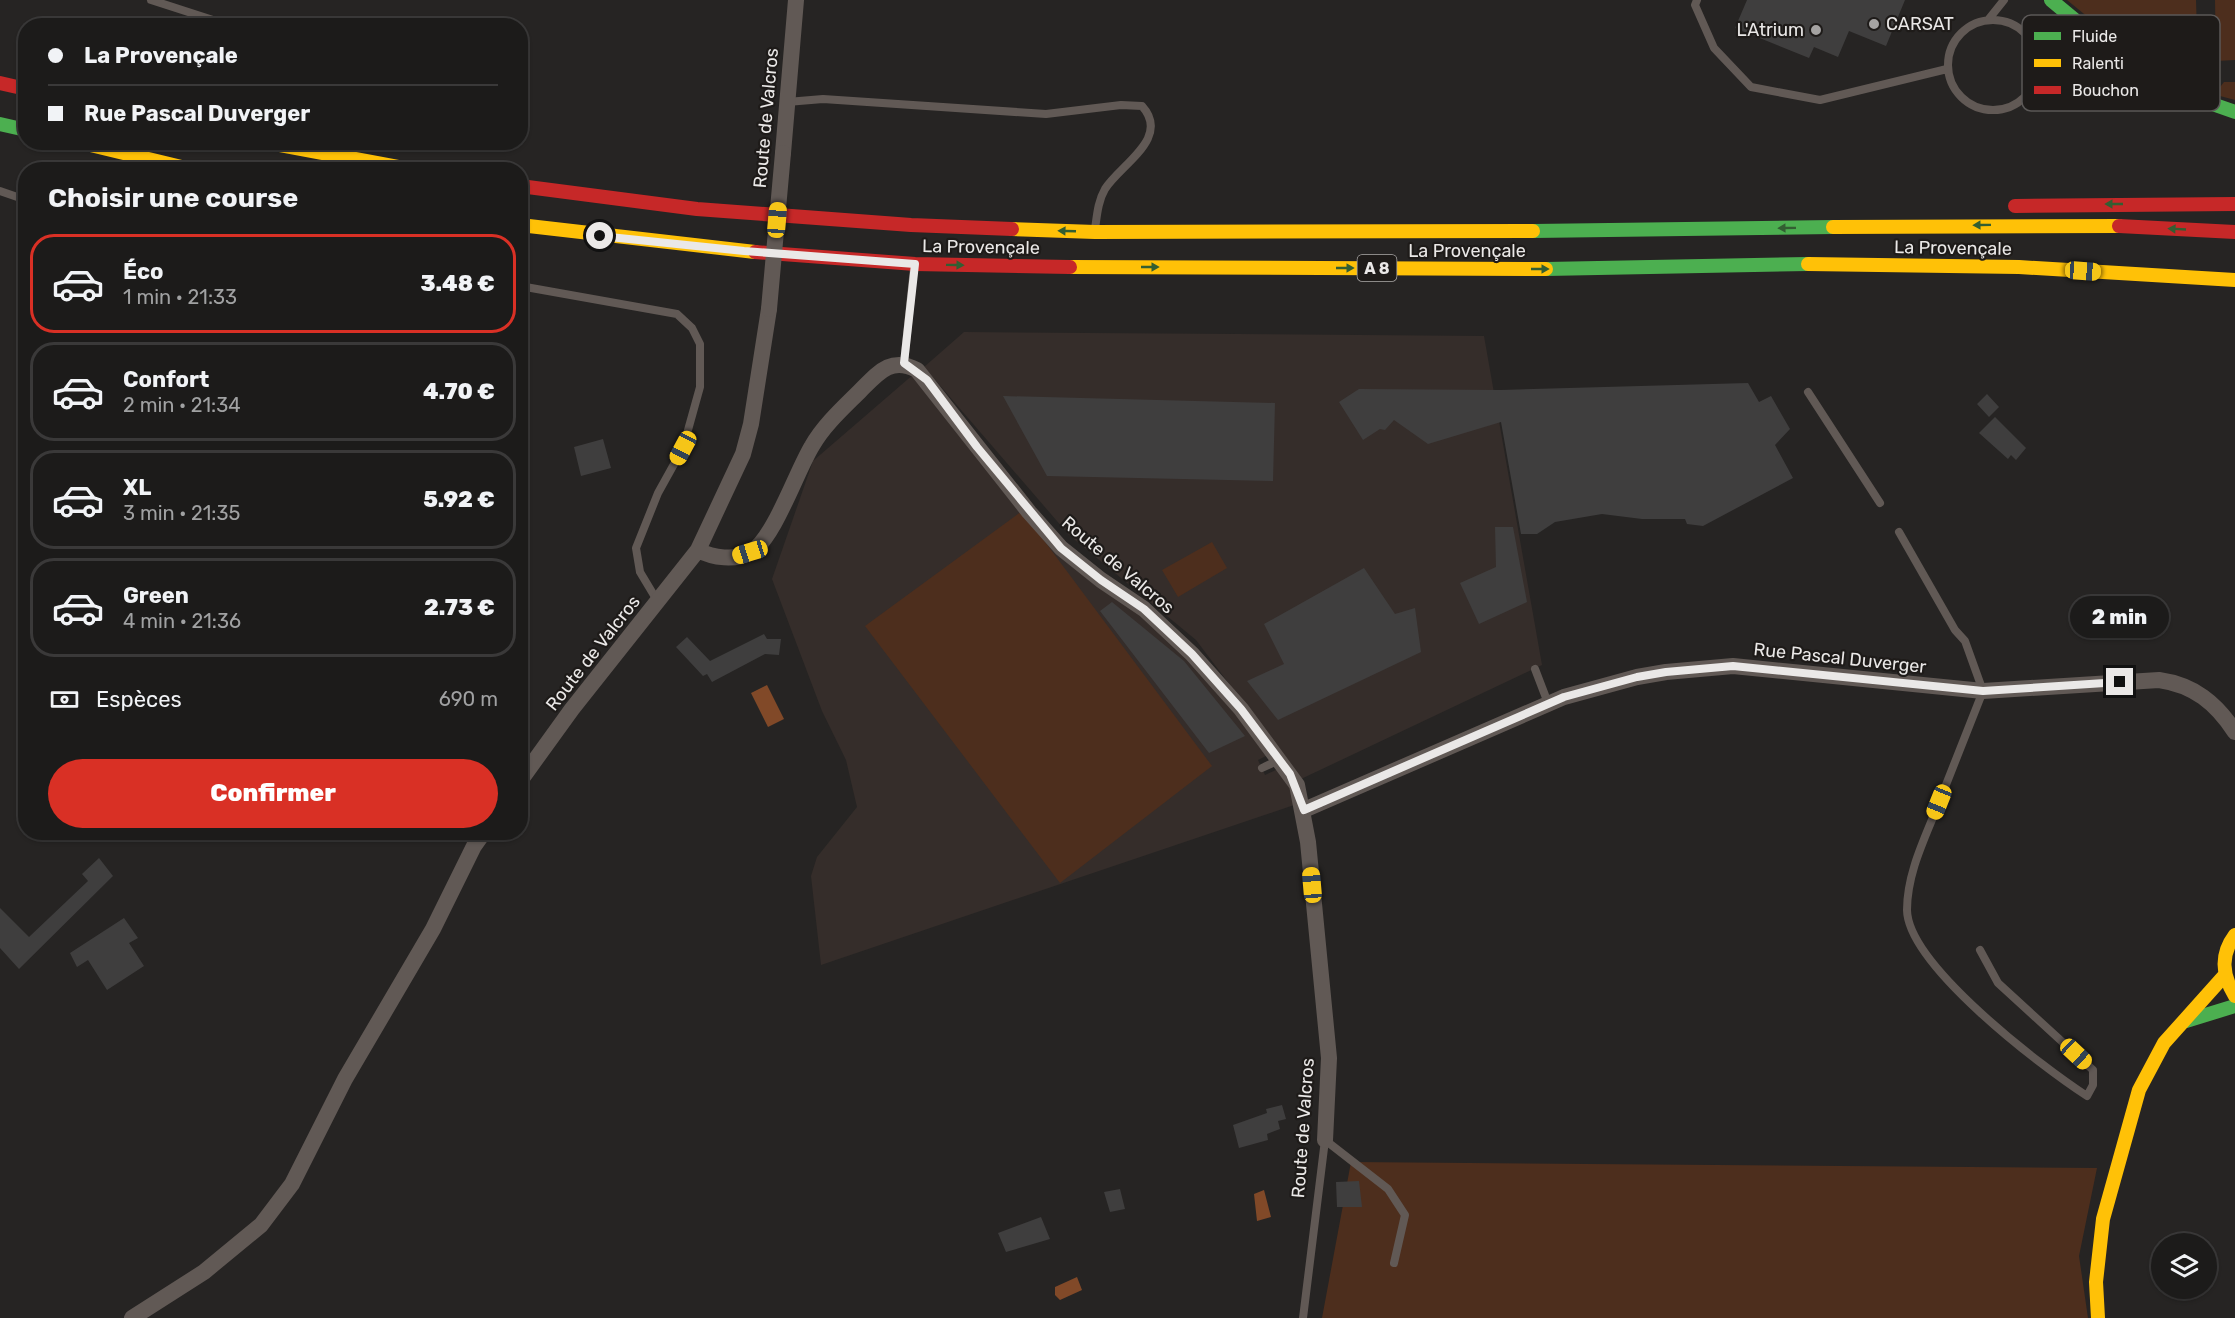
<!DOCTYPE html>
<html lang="fr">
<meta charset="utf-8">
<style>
:root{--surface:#1c1b1a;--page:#292827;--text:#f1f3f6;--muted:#a0a1a2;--line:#3a3939;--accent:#d93025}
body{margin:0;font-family:Rubik,sans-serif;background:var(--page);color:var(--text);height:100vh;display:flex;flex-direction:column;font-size:22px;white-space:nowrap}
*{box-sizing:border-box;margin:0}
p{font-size:20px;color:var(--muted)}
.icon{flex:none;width:33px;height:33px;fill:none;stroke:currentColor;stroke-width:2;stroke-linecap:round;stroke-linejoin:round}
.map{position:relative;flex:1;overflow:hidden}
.details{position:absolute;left:18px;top:162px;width:510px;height:678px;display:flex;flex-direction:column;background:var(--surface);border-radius:24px;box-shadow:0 2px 4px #0004,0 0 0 2px var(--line)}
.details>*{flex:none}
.top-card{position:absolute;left:18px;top:18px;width:510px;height:132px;border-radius:24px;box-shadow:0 2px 4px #0004,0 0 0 2px var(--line);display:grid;align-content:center;height:132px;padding:0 30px;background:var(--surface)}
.tools{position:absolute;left:2151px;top:1233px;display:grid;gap:12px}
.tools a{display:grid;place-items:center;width:66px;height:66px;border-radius:50%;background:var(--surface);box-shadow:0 2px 4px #0004,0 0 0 2px var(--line);font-size:30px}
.end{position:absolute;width:27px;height:27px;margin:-14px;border:8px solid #eae8e7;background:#111;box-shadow:0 0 0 3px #111}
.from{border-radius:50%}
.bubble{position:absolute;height:42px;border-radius:21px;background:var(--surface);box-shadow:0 2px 4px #0004,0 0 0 2px var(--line);font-size:20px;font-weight:800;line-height:42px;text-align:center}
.car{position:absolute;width:18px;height:36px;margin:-18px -9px;border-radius:8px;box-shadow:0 0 4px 2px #0007;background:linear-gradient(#f5c518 24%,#345 0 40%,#f5c518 0 76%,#345 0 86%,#f5c518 0)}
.top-card b{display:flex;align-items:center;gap:21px;height:57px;font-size:22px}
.top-card b+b{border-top:2px solid var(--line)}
.top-card i{width:15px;height:15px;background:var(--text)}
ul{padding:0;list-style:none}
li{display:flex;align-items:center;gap:18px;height:99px;margin:0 12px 9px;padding:0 18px;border:3px solid var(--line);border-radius:24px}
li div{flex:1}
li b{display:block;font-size:22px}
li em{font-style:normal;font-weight:800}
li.selected{border-color:var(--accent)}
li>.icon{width:54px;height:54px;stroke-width:1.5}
h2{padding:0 30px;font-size:27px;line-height:72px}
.pay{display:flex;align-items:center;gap:15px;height:66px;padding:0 30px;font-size:22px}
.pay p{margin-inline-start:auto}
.button{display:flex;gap:12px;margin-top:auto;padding:12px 30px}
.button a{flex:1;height:69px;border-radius:36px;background:var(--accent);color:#fff;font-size:24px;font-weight:800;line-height:69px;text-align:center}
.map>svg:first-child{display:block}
</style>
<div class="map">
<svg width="2235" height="1318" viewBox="0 0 2235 1318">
<rect width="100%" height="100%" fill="#262423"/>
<path fill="#352d2a" d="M964 332 1484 336 1542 665 1301 779 1196 640 1069 535 924 367Z
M915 373 1016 504 1187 656 1270 754 1258 760 1265 775 1278 769 1289 779 1297 804 821 965 811 876 817 857 857 807 846 760 822 711 772 579 813 461Z"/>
<path fill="#4d2e1d" d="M2067 0H2196L2198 64 2177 75 2111 36Z
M2215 0H2235V60L2216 61Z
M2224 82H2235V100L2220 96 2217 91Z
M1022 511 1212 766 1060 883 865 626Z
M1212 542 1227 568 1178 597 1162 570Z
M1351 1162 2097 1168 2079 1256 2088 1318H1322Z"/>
<path fill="#814928" d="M767 685 784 719 768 727 751 693Z
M1264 1190 1271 1217 1257 1221 1254 1194Z
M1077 1277 1082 1290 1060 1300 1055 1295V1287Z"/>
<path fill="#3f3e3e" d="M1747 0H1905L1886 46 1849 31 1838 57 1814 47 1809 58 1735 28Z
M1748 383 1759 402 1771 396 1790 429 1775 445 1793 478 1703 526 1687 524 1685 519H1642L1602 514 1555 522 1537 534H1521L1501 422 1428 444 1394 420 1385 430 1380 429 1363 440 1339 402 1359 389 1501 390Z
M1987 394 1999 407 1989 417 1977 404Z
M1003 396 1275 403 1273 481 1047 476Z
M1995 417 2026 448 2016 460 2011 455 2008 459 1979 433Z
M603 439 611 468 581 476 574 447Z
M1495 527H1513L1527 602 1479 624 1460 583 1496 567Z
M1364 568 1395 614 1415 608 1421 652 1278 720 1247 681 1284 664 1264 624Z
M1112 602 1184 661 1245 736 1209 753 1100 611Z
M764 634 767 639H781L779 655 765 654 712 682 707 674 703 676 676 647 687 637 710 661Z
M99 858 113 876 19 969 0 948V908L29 937 88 881 82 874Z
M124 918 138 938 129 943 144 966 107 990 88 960 77 967 70 953Z
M1282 1105 1286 1119 1278 1121 1280 1129 1267 1134 1268 1140 1239 1148 1233 1125 1267 1113 1266 1109Z
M1359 1181 1362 1207H1337L1336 1182Z
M1120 1189 1125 1209 1110 1212 1104 1192Z
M1041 1217 1050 1239 1006 1252 998 1233Z"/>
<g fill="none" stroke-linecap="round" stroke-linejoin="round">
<path stroke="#615955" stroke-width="8" d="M151 0 213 20
M1697 0 1695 5 1714 48 1751 87 1820 100 1947 69
M1948 65a45 45 0 1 1 90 0a45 45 0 1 1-90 0Z
M1988 20 2004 0
M787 102 823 99 1046 114 1121 105 1142 106C1171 138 1121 164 1105 189 1098 201 1097 215 1095 229
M0 191 26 200
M520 286 677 314 692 328 700 344V387L683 448 658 493 636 548 640 572 658 602
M904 363 914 268
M1808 392 1880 503
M1899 532 1955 630 1965 641 1983 691C1968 729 1953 767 1938 805 1925 838 1907 873 1907 910 1908 965 2042 1067 2087 1096L2093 1085V1070L1998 983 1980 950
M1535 669 1548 703
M1262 768 1279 760
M1325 1140 1388 1189 1405 1215 1394 1263
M1303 1318 1325 1140"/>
<path stroke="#615955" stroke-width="16" d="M783 153 796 0
M698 550C713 558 735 561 751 552 774 539 797 470 812 446 824 425 843 408 860 391 878 373 891 356 917 370L1029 512 1061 548 1101 580 1144 609 1192 654 1241 709 1297 785 1308 842 1329 1058 1325 1140
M520 781 572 709 698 550 743 454 751 424 769 309
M1304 810 1564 697 1637 677 1666 672 1733 666 1983 691 2159 680C2194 685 2216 703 2235 732
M132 1318 204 1272 261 1225 292 1184 345 1079 433 929 474 846 484 832"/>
<path stroke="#4caf50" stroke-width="14" d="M2051 0 2133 68 2198 99 2235 112
M0 124 26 130
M1533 231 1833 227
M1546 269 1808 264
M2186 1021 2235 1006"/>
<path stroke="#ffc107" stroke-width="14" d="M78 142 194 170
M264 142 414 170
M520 225 755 252
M1833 227 2119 226
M1012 229 1095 232 1533 231
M1808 264 2019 267 2235 280
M1070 267 1546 269
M2235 935C2220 955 2222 975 2235 996
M2098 1318 2096 1282 2103 1219 2139 1090 2164 1043 2224 976"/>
<path stroke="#c62828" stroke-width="14" d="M0 83 26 89
M520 186 697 209 911 225 1012 229
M2015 206 2235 204
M2119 226 2235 232
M755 252 915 264 1070 267"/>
<path stroke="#615955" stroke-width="16" d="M769 309 783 153"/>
</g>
<defs><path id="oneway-solid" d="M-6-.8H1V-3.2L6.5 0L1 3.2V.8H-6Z" transform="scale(1.5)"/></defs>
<g fill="#335e32">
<use href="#oneway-solid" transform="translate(2114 204) rotate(180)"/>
<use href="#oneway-solid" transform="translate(1982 225) rotate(179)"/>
<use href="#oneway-solid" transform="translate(1787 228) rotate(179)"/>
<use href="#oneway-solid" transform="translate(2177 229) rotate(-177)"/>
<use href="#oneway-solid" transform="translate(1067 231) rotate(-178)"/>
<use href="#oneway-solid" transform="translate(955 265) rotate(1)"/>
<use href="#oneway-solid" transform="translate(1150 267)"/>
<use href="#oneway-solid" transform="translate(1345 268)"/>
<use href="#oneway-solid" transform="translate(1540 269)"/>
</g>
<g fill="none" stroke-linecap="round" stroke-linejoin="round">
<path stroke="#eae8e7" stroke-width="8" d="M600 236 744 251 915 264 904 363 927 380 977 447 1061 548 1101 580 1144 609 1192 654 1241 709 1290 774 1304 810 1564 697 1637 677 1666 672 1733 666 1983 691 2120 682"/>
</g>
<g fill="#a5a3a2" stroke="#1e1b19" stroke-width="2">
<circle cx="1874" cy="24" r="6"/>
<circle cx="1816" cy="30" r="6"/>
</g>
<g text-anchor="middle" stroke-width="4.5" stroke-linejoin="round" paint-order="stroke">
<rect fill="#1e1b19" stroke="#adaaa9" stroke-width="1.5" x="1357.5" y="255" width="39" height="26" rx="4.5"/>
<g font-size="16" font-weight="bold" fill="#eae8e7">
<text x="1377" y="274">A 8</text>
</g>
<g font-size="18" fill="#eae8e7" stroke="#1e1b19" text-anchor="start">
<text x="1886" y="30">CARSAT</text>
<text x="1804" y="36" text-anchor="end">L'Atrium</text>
</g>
<g font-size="18" fill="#eae8e7" stroke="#1e1b19">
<text transform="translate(766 118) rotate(-85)" y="6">Route de Valcros</text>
<text transform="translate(981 247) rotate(1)" y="6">La Provençale</text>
<text transform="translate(1953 248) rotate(1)" y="6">La Provençale</text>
<text x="1467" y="257">La Provençale</text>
<text transform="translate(1118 565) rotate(40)" y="6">Route de Valcros</text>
<text transform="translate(593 653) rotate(-52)" y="6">Route de Valcros</text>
<text transform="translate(1840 658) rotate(6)" y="6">Rue Pascal Duverger</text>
<text transform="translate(1303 1128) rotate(-86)" y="6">Route de Valcros</text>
</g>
</g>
<rect x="2022" y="15" width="198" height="96" rx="9" fill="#1e1b19" stroke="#5b5857" stroke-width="1.5"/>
<rect x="2034" y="32" width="27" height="8" fill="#4caf50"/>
<rect x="2034" y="59" width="27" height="8" fill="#ffc107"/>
<rect x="2034" y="86" width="27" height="8" fill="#c62828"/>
<g font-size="16" fill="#eae8e7">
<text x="2072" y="42">Fluide</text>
<text x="2072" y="69">Ralenti</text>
<text x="2072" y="96">Bouchon</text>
</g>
</svg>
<div class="tools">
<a><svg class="icon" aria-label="layers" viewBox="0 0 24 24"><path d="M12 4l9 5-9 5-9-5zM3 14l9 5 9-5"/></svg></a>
</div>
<i class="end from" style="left:600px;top:236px"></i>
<i class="end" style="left:2120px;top:682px"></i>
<div class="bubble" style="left:2070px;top:596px;width:99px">2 min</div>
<i class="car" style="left:777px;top:220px;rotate:5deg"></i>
<i class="car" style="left:2083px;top:271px;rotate:94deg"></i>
<i class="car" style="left:683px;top:448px;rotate:208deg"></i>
<i class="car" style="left:750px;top:552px;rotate:253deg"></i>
<i class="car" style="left:1939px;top:802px;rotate:202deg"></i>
<i class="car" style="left:1312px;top:885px;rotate:355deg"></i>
<i class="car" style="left:2076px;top:1054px;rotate:133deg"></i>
<div class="top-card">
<b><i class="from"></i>La Provençale</b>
<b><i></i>Rue Pascal Duverger</b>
</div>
<section class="details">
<h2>Choisir une course</h2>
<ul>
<li class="selected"><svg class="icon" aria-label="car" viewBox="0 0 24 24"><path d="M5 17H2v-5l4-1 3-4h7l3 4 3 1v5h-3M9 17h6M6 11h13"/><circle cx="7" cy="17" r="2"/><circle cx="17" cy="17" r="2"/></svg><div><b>Éco</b><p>1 min · 21:33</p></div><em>3.48 €</em></li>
<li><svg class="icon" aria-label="car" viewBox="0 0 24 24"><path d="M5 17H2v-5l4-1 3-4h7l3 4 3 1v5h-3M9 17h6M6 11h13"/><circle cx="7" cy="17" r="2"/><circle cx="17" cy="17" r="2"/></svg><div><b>Confort</b><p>2 min · 21:34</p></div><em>4.70 €</em></li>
<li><svg class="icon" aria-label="car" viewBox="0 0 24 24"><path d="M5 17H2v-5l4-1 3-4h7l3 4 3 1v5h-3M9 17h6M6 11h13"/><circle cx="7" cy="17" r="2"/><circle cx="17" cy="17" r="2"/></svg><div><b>XL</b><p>3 min · 21:35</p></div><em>5.92 €</em></li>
<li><svg class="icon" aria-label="car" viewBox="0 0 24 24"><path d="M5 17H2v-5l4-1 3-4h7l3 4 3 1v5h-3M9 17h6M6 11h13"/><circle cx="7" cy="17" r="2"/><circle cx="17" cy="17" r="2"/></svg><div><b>Green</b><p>4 min · 21:36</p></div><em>2.73 €</em></li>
</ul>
<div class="pay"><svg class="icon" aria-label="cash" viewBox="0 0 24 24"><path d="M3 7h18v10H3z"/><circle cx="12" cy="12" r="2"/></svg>Espèces<p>690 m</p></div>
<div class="button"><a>Confirmer</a></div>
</section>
</div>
